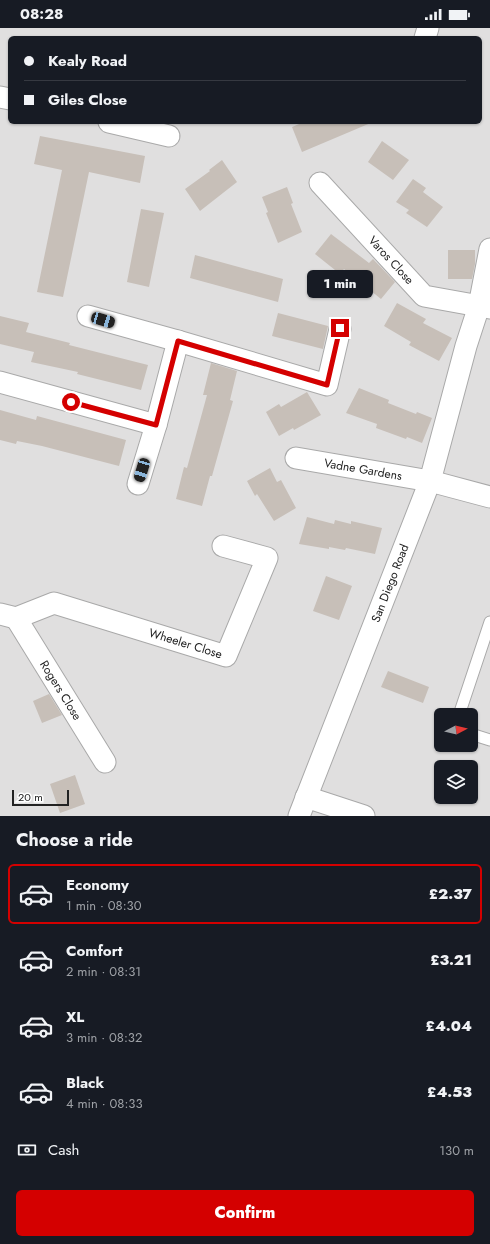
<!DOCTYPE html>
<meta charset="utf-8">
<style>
:root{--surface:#171b24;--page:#20242c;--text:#f1f3f6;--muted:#9ea1a6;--line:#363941;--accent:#d40000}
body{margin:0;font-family:Jost,sans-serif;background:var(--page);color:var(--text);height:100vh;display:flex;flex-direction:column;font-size:15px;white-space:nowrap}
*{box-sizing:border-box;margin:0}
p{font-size:13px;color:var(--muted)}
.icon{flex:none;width:22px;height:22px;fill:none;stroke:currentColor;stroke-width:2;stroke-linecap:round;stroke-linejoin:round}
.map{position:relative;height:788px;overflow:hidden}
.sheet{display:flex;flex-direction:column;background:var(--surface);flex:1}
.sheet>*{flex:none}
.hud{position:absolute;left:8px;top:8px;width:474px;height:88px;border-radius:6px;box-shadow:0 1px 3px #0004;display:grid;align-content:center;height:88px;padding:0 16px;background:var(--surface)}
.needle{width:26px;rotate:83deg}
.tools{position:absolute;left:434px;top:680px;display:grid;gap:8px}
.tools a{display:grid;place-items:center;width:44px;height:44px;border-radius:6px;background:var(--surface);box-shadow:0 1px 3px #0004;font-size:20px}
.scale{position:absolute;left:12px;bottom:10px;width:57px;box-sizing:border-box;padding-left:4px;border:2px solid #222;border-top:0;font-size:11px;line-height:14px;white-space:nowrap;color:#222;-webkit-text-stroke:3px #fff;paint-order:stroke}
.end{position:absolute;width:18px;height:18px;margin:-9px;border:5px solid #d40000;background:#fff;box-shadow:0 0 0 2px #fff}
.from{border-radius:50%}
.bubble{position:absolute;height:28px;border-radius:6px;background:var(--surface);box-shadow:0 1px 3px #0004;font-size:13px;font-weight:800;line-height:28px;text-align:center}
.car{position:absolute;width:12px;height:24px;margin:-12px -6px;border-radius:5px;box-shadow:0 0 3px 1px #0007;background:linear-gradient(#222 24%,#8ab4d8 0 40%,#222 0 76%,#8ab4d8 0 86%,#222 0)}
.hud b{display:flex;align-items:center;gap:14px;height:38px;font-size:15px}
.hud b+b{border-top:1px solid var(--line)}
.hud i{width:10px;height:10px;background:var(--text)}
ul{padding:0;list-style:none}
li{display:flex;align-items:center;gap:12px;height:60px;margin:0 8px 6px;padding:0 8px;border:2px solid transparent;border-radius:6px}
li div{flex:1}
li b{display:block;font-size:15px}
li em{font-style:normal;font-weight:800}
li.current{border-color:var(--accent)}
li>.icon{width:36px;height:36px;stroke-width:1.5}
h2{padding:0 16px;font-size:18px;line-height:48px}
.pay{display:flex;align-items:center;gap:10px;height:44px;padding:0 16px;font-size:15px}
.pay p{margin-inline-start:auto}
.cta{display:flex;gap:8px;margin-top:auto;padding:8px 16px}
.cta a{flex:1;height:46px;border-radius:6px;background:var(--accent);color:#fff;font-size:16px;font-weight:800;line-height:46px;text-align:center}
.status{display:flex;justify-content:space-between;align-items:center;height:28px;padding:0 20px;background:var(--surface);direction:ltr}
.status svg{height:11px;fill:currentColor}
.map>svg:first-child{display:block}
</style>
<div class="status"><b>08:28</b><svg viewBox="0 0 49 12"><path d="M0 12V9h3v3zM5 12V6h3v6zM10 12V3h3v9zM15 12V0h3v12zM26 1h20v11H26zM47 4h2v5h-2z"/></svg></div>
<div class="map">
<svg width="490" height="788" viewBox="0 0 490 788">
<rect width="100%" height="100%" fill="#f2efe9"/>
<path fill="#e0dfdf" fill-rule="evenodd" d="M0 0H490V788H0ZM10 10H480V94H10ZM441 687H471V717H441ZM441 739H471V769H441Z"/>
<path fill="#c7bfb8" d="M304 94H373L302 124 292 99Z
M40 108 145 128 140 155 89 144 63 269 37 264 62 142 34 136Z
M382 113 409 132 393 152 368 134Z
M222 132 237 154 200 183 185 161 210 143 209 142Z
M413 151 426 160 423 164 443 179 427 199 406 185 409 182 396 174Z
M287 159 293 175 291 176 302 204 278 215 266 185 268 184 262 169Z
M141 181 164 185 149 259 127 254Z
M331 206 369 235 373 231 395 254 381 271 344 241 340 246 315 226Z
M448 222H475V236L472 251H448Z
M195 227 283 251 278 274 190 250Z
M397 275 426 291 423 295 452 310 439 333 409 317 411 314 384 298Z
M278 285 328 298 323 321 272 308Z
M0 288 29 295 26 304 70 315 69 317 148 337 141 362 77 346 78 344 31 334 34 324 0 316Z
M211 335 237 343 230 372 233 373 212 448H210L202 478 176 471 184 439 187 440 207 367H203Z
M359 360 389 372 388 375 416 386 417 384 432 390 422 415 407 409 406 411 376 400 377 396 346 385Z
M307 364 321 387 294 402 293 400 279 408 266 384 279 376 281 379Z
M0 382 36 392 37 388 126 412 119 438 42 418 17 413 16 416 0 412Z
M270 440 277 454 281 452 296 480 274 493 257 466 255 468 247 453Z
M307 489 334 496 335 492 351 496V493L382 500 375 526 346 520 345 522 329 519V521L299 516Z
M326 548 352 558 339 592 313 583Z
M388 643 429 659 423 675 381 659Z
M49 666 62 687 42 695 33 673Z
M75 747 85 776 60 785 50 756Z"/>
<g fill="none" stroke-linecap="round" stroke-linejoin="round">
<defs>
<path id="service" d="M459 687 490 594
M471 706 490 712"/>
<g id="minor">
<path d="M425 10 428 0"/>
<path d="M0 69 10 71"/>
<path d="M109 94 169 108"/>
<path id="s1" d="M320 155 424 268 490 280"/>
<path d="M88 288 178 313 327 357 340 301"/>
<path d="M0 354 156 397"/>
<path id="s2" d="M296 430 430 453 490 469"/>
<path d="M138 456 156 397 178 313"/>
<path id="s3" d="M0 586 16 590 54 575 226 628 267 530 223 518"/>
<path id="s4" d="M16 590 105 734"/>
<path d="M306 769 364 788"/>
<path id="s5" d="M299 788 430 453 466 318 479 278 490 221"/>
</g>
</defs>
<use href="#service" stroke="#a9a9a9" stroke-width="13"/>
<use href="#minor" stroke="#a9a9a9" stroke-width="23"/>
<use href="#service" stroke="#fff" stroke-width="11"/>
<use href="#minor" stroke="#fff" stroke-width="21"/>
</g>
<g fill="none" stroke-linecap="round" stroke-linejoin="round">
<path stroke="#d40000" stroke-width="5" d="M71 374 156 397 178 313 327 357 340 300"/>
</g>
<g text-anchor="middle" stroke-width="4" stroke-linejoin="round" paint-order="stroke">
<g font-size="12" fill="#222" stroke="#fff">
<text dy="4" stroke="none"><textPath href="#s1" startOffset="105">Varos Close</textPath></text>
<text dy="4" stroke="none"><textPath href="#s2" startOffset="68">Vadne Gardens</textPath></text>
<text dy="4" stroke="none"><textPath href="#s5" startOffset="250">San Diego Road</textPath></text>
<text dy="4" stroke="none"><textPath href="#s3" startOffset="195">Wheeler Close</textPath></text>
<text dy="4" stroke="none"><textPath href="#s4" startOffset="85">Rogers Close</textPath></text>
</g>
</g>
</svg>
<div class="tools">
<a><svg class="needle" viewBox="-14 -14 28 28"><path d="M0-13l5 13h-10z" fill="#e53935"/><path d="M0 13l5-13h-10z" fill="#9ea1a6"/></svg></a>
<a><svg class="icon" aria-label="layers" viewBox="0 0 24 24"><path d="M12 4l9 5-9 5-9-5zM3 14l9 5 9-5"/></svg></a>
</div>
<div class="scale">20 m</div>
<i class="end from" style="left:71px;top:374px"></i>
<i class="end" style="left:340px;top:300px"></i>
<div class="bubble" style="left:307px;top:242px;width:66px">1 min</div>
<i class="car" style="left:103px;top:292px;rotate:106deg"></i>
<i class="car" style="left:142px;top:442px;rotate:197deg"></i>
<div class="hud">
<b><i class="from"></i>Kealy Road</b>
<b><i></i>Giles Close</b>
</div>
</div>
<section class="sheet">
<h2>Choose a ride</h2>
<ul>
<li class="current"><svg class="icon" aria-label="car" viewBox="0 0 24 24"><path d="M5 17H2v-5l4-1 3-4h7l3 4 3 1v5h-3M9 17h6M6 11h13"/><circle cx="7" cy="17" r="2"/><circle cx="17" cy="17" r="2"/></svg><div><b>Economy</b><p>1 min · 08:30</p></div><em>£2.37</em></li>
<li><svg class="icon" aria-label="car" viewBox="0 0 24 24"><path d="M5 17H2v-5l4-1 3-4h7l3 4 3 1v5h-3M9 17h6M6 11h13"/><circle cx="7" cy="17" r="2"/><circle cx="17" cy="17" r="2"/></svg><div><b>Comfort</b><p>2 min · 08:31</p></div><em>£3.21</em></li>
<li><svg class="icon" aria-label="car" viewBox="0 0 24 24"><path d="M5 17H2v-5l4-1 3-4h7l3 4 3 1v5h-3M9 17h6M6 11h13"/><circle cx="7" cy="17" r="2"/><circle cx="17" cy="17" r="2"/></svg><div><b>XL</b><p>3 min · 08:32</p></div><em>£4.04</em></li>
<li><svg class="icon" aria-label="car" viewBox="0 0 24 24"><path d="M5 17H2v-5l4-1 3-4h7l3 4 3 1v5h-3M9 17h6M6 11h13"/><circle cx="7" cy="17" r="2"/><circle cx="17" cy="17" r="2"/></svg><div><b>Black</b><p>4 min · 08:33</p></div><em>£4.53</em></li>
</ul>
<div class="pay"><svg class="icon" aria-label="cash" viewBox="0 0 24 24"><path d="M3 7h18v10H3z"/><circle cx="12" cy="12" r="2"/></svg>Cash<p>130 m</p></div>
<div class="cta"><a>Confirm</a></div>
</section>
